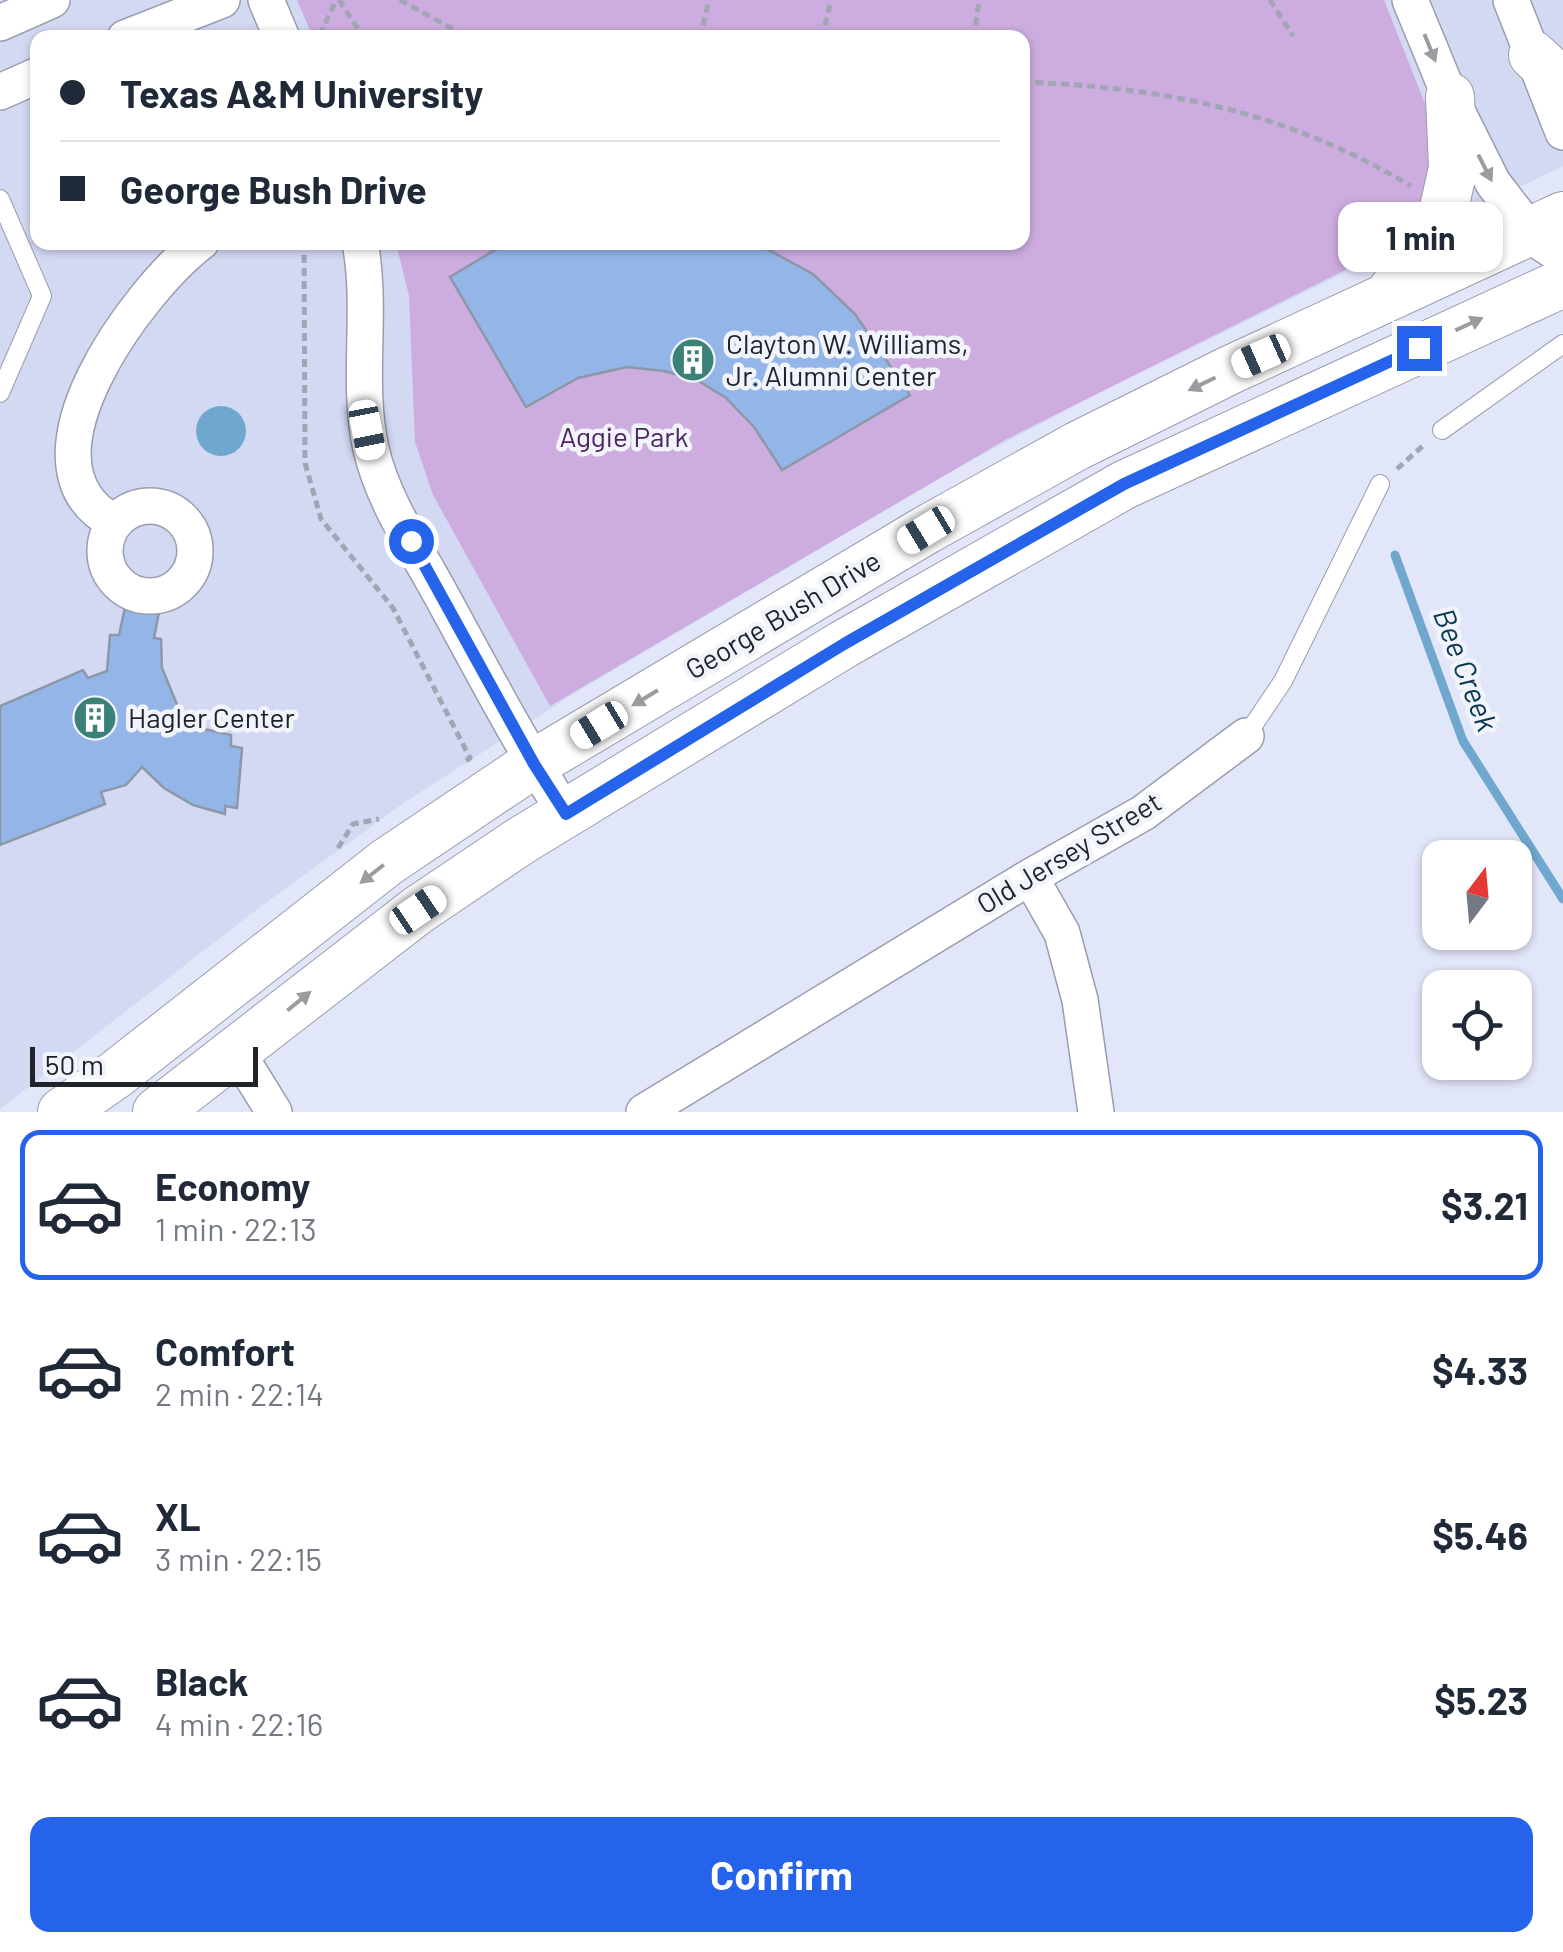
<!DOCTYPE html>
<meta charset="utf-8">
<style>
:root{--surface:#fff;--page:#f6f6f7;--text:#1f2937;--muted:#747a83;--line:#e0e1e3;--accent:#2563eb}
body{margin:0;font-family:Barlow,sans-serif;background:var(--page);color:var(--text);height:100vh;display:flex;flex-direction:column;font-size:38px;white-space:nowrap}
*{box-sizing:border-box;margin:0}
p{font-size:32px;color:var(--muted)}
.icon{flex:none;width:55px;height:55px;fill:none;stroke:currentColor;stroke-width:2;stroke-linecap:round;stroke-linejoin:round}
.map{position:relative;height:1112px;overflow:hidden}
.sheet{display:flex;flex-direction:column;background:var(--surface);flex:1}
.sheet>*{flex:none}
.guide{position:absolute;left:30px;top:30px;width:1000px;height:220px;border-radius:20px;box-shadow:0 2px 8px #0004;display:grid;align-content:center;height:220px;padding:0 30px;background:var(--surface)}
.needle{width:65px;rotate:16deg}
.tools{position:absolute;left:1422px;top:840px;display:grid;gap:20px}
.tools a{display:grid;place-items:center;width:110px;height:110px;border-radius:20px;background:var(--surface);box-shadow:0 2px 8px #0004;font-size:50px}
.scale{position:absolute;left:30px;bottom:25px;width:228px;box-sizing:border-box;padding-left:10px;border:5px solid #21232a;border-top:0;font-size:28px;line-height:35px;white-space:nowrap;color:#21232a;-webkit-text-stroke:8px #f2f4fc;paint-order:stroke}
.end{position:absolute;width:45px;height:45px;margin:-22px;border:12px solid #2563eb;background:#fff;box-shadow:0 0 0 5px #fff}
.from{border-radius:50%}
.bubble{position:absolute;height:70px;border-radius:20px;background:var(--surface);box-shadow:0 2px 8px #0004;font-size:32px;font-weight:700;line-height:70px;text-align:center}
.car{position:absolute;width:30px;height:60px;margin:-30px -15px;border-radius:12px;box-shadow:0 0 8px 2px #0007;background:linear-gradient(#fff 24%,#345 0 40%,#fff 0 76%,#345 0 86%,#fff 0)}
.guide b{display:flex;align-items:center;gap:35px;height:95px;font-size:38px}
.guide b+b{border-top:2px solid var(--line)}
.guide i{width:25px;height:25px;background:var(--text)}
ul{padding:18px 0 0;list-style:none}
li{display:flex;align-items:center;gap:30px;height:150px;margin:0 20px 15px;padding:0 10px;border:5px solid transparent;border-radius:20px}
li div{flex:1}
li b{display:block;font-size:38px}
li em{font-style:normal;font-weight:700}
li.selected{border-color:var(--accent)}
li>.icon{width:90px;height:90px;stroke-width:1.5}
.button{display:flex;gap:20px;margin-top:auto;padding:20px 30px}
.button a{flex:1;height:115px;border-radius:20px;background:var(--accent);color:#fff;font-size:40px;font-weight:700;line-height:115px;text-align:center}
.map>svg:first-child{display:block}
</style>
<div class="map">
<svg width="1563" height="1112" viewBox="0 0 1563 1112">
<rect width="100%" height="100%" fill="#e2e6f9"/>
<path fill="#d4d9f3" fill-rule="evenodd" d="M0 0H1563V166L1087 399 959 467 583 688 405 802 260 907 0 1109ZM38 38H1022V242H38Z"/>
<path fill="#cdace0" d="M297 0H1384L1441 144 1429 228 1007 439 550 706 433 495 415 442 409 296 396 243 1022 242V38L313 37Z"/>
<path fill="#6fa7ce" d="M196 431a25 25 0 1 1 50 0a25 25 0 1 1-50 0Z"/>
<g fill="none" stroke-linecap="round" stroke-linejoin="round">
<path stroke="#6fa7ce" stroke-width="9" d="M1395 555 1463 741 1563 899"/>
</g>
<path fill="#93b5e8" stroke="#8d98a7" stroke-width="2.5" d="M508 242H754L813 274 855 314 910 395 782 470 754 427 726 398 697 380 664 371 627 367 578 378 526 407 450 277Z
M130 585 163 592 154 638 161 639 162 668 178 707 204 729 231 735V746L242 748 237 808 225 806V814L193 805 164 788 142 767 126 785 101 792 105 804 0 845V706L83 670 88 678 107 671 110 635H119Z"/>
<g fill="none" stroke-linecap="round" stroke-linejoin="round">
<defs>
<path id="service" d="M0 199 42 296 0 393
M1442 430 1563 344
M1246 736 1283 681 1380 484"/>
<path id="minor" d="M266 0 282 38
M1410 0 1450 97 1493 183 1531 232
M1511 0 1563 132
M0 23 52 0
M125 38 222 0
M0 92 38 75
M360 242C373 311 356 381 371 449 383 501 415 547 440 593 481 668 520 743 566 814
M105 551a45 45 0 1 1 90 0a45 45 0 1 1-90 0Z
M114 522C6 465 140 288 201 242
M1030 877 1062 933 1080 1000 1096 1112
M237 1052 274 1112
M644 1112 1030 877 1143 813 1246 736"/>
<path id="tertiary" d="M1531 232 1563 253"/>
<path id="secondary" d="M1533 55 1563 83
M1389 295 1441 222 1453 168 1450 97
M62 1112 115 1075 387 862 533 764 926 530 1077 446 1230 370 1563 216
M157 1112 418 910 522 840 844 644 1124 485 1563 283"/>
</defs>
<use href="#service" stroke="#999dae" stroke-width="20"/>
<use href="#minor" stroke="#999dae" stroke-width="38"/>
<use href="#tertiary" stroke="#999dae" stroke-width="45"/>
<use href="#secondary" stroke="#999dae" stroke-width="50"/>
<path stroke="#a2a5b4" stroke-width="5" stroke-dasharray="8 5" stroke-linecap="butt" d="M339 0 364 38
M400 0 469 38
M1270 0 1293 36
M320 35 336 0
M700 38 709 0
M822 38 831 0
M974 38 979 0
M1022 82C1165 87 1287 112 1411 186
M304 242 305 463 321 519 393 608 470 758 466 761
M1397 469 1426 443
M338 848 353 824 379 819"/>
<use href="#service" stroke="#fff" stroke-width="18"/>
<use href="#minor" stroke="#fff" stroke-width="35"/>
<use href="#tertiary" stroke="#fff" stroke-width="42"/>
<use href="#secondary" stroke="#fff" stroke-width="48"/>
</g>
<defs><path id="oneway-solid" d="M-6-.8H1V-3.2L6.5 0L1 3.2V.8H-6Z" transform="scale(2.5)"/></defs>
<g fill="#9b9c9f">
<use href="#oneway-solid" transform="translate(1430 48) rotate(68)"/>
<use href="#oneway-solid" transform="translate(1485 168) rotate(63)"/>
<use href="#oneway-solid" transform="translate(1469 324) rotate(-25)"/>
<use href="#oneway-solid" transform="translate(1202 384) rotate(154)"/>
<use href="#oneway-solid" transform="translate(645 698) rotate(149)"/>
<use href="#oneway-solid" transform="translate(372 874) rotate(142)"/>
<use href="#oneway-solid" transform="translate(299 1001) rotate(-39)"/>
</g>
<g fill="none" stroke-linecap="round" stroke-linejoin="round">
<path stroke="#2563eb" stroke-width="12" d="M411 541 534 764 566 814 844 644 1124 484 1419 348"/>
</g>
<defs>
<symbol id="building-disc" viewBox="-11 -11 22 22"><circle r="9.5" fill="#3b8178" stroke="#f2f4fc"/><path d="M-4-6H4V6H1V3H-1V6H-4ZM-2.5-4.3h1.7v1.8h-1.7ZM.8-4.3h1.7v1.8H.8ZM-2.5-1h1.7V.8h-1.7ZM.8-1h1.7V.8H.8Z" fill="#fff"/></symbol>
</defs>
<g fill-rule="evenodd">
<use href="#building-disc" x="668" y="335" width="50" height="50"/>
<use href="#building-disc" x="70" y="693" width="50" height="50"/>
</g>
<g text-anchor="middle" stroke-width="9" stroke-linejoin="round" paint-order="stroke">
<g font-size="28" fill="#21232a" stroke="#f2f4fc" text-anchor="start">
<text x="726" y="354">Clayton W. Williams,<tspan x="726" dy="32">Jr. Alumni Center</tspan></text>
<text x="128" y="728">Hagler Center</text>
</g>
<g font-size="28" fill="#4c2261" stroke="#f2f4fc">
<text x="624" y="447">Aggie Park</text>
</g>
<g font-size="28" fill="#21232a" stroke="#f2f4fc">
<text transform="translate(783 615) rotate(-31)" y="10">George Bush Drive</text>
<text transform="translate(1069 853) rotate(-31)" y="10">Old Jersey Street</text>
</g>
<g font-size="30" font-style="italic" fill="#083752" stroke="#f2f4fc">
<text transform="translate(1465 670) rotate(69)" y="10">Bee Creek</text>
</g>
</g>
</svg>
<div class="tools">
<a><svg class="needle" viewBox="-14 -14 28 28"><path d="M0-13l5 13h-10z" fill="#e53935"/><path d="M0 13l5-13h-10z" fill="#747a83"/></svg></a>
<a><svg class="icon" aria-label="locate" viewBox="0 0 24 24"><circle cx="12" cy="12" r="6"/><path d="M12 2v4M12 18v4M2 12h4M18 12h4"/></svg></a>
</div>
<div class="scale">50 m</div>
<i class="end from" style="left:411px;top:541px"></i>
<i class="end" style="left:1419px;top:348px"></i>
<div class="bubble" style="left:1338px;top:202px;width:165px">1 min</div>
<i class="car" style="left:1261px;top:356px;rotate:246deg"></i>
<i class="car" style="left:367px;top:430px;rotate:169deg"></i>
<i class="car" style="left:926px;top:530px;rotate:239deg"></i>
<i class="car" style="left:599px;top:725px;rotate:239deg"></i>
<i class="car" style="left:418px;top:910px;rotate:56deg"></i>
<div class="guide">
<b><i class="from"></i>Texas A&amp;M University</b>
<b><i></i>George Bush Drive</b>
</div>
</div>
<section class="sheet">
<ul>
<li class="selected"><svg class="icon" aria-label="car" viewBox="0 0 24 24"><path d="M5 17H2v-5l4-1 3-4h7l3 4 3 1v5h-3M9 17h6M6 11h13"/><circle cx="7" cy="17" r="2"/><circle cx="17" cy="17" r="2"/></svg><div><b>Economy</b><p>1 min · 22:13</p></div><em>$3.21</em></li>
<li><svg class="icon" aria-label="car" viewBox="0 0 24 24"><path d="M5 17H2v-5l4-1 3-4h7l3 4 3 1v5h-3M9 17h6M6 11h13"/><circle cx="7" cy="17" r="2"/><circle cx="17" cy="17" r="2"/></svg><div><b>Comfort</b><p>2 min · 22:14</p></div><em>$4.33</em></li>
<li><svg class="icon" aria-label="car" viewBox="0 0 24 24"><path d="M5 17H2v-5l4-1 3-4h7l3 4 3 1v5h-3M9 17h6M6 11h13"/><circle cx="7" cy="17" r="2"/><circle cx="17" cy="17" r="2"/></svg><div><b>XL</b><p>3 min · 22:15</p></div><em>$5.46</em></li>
<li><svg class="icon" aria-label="car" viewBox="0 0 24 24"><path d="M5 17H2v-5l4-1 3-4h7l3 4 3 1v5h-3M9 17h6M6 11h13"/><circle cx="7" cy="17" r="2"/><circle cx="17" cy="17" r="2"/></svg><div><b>Black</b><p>4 min · 22:16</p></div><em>$5.23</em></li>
</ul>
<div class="button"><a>Confirm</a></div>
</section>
